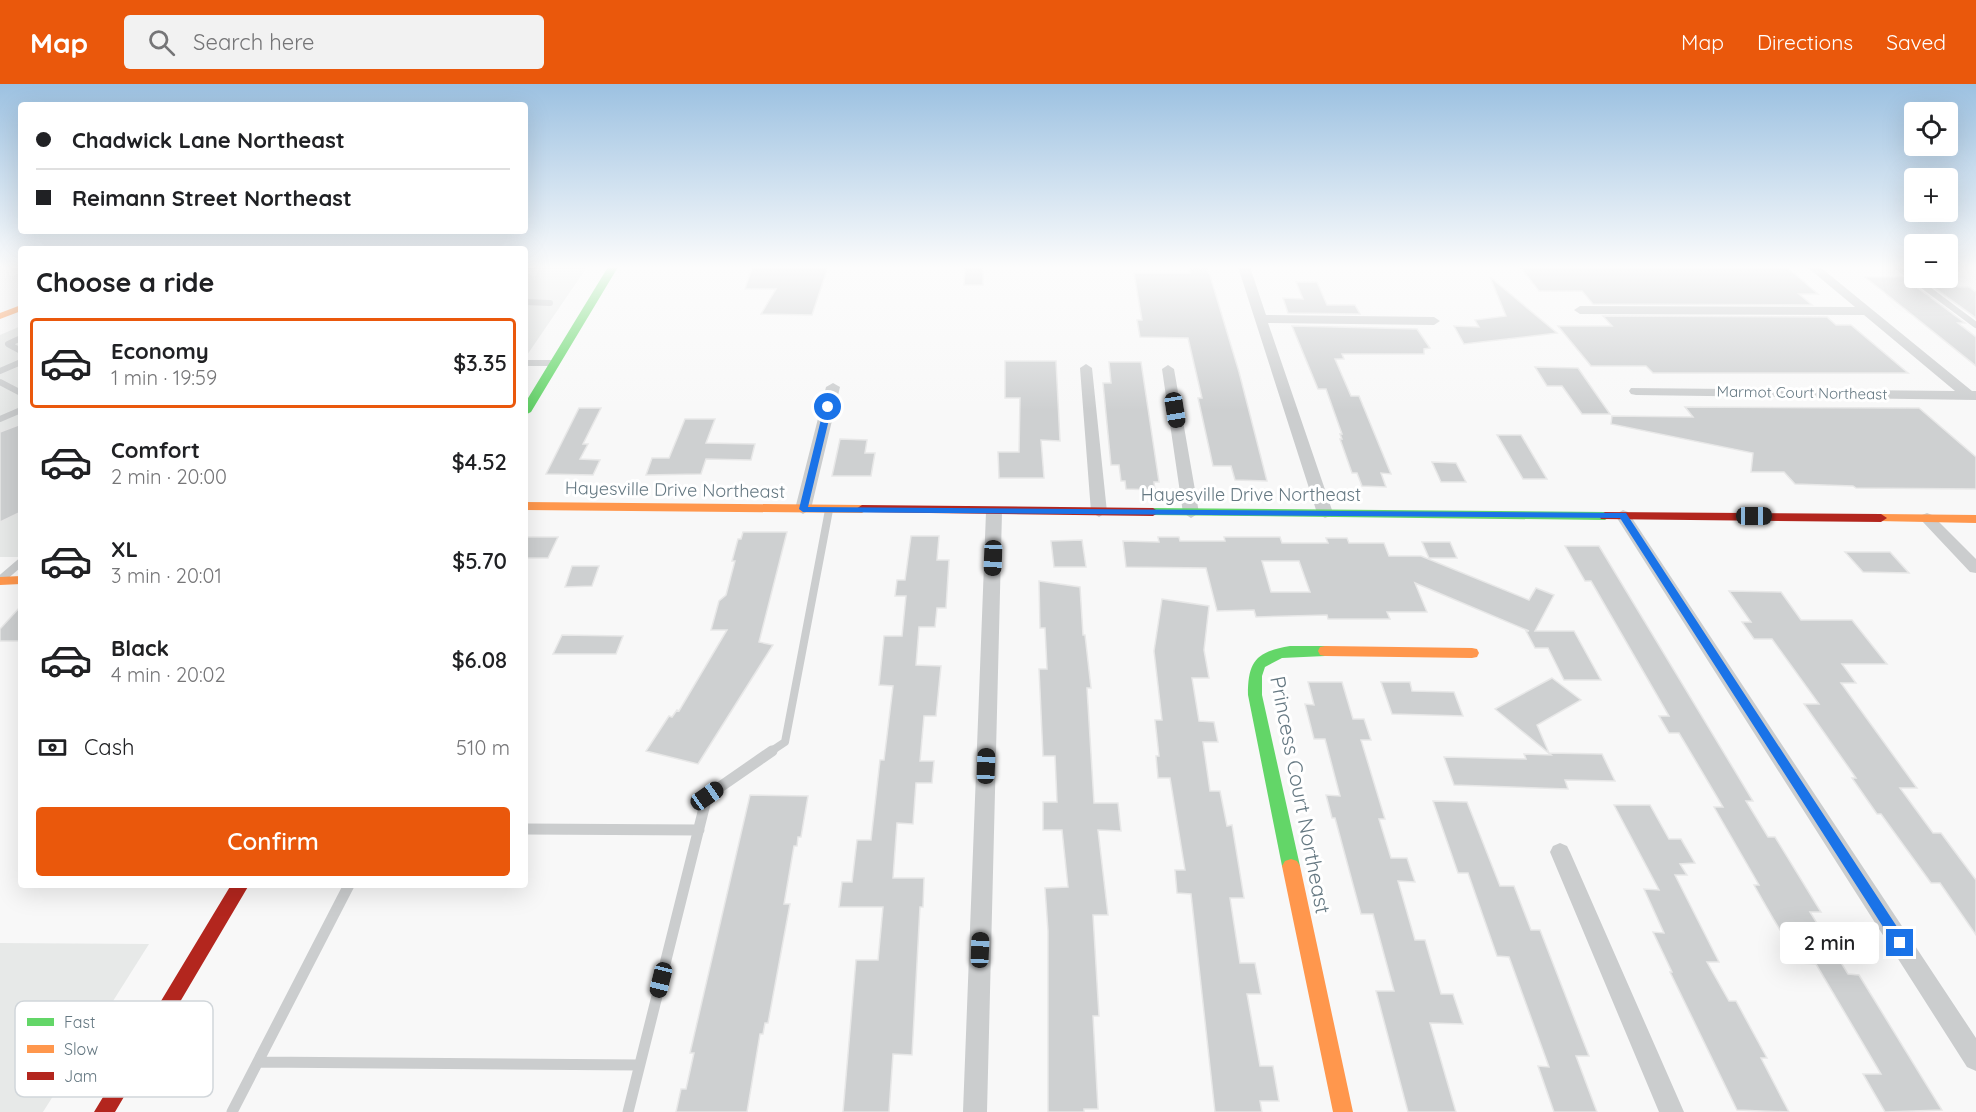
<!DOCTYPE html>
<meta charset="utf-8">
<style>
:root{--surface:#fff;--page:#f2f2f2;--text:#202124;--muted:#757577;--line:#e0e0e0;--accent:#ea580c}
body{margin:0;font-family:Quicksand,sans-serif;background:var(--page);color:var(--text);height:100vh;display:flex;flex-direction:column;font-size:22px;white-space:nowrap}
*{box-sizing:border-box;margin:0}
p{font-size:20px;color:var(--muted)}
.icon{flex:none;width:33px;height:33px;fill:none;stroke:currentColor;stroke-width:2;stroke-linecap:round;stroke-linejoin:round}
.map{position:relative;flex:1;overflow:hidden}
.drawer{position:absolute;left:18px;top:162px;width:510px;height:642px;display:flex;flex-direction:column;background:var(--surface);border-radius:6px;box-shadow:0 6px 24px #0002}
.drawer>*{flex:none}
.top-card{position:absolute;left:18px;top:18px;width:510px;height:132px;border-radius:6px;box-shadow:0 6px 24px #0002;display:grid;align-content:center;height:132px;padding:0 18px;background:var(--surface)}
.buttons{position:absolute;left:1904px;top:18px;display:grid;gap:12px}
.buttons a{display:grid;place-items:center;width:54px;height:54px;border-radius:6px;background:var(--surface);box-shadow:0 6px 24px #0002;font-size:30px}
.end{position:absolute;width:27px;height:27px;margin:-14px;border:8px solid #1a73e8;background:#fff;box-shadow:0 0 0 3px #fff}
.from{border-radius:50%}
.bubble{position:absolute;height:42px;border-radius:6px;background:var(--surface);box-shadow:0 6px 24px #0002;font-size:20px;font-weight:600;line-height:42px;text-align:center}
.car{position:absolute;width:18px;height:36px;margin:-18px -9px;border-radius:8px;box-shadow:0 0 4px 2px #0007;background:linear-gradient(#222 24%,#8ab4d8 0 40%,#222 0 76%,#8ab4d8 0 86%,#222 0)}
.top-card b{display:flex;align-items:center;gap:21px;height:57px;font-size:22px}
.top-card b+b{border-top:2px solid var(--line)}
.top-card i{width:15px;height:15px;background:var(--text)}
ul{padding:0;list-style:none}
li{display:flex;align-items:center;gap:18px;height:90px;margin:0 12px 9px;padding:0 6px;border:3px solid transparent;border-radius:6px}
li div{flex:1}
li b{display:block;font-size:22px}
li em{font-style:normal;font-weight:600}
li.current{border-color:var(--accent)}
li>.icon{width:54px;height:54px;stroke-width:1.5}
h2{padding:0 18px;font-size:27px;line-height:72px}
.pay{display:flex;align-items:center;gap:15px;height:66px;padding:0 18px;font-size:22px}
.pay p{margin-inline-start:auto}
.button{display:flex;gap:12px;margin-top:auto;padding:12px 18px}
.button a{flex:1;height:69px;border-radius:6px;background:var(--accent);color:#fff;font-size:24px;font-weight:600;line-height:69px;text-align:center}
header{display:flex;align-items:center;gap:36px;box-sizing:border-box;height:84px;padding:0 30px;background:var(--accent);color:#fff}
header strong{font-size:28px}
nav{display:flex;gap:33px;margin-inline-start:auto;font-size:21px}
.search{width:420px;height:54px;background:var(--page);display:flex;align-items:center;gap:15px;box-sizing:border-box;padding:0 21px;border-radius:6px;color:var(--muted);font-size:22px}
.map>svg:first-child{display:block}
</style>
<header>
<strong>Map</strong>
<div class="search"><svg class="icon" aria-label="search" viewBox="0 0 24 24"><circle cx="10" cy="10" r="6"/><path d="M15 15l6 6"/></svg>Search here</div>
<nav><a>Map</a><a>Directions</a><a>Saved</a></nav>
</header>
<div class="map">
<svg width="1976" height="1028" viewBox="0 0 1976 1028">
<rect width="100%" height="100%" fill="#f8f8f8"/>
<path fill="#e7e9e8" d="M525 183H587L525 274Z
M21 242V473H0V251Z
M0 859 149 860 43 1028H0Z"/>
<path fill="#ced0d1" stroke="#e8e8e8" stroke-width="1.5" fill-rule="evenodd" d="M752 183H828L812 231 761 230 776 205H745Z
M965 183H983V201H964Z
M1520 183H1787L1818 210H1799L1812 221 1593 220 1582 207H1539Z
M1189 185H1208L1239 288 1267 397 1235 396 1231 382H1213L1198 314H1202L1188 254 1140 253 1137 236H1142L1134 189H1190Z
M1490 193 1557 249 1464 260 1454 242 1479 243 1475 236 1506 232Z
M1865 193H1903L1965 239H1958L1976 253V282Z
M1921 194H1945L1958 203H1969L1976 208V234Z
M1296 198H1317L1327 221H1355L1360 230 1288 229 1283 214 1303 215Z
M1603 232 1827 233 1836 241H1851L1908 289H1653L1646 282H1591L1558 242H1612Z
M1292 242 1417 245 1430 264 1424 265V270H1342L1344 275H1335L1351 312H1359L1391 390 1381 389 1386 403 1362 402 1357 389H1352L1340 355H1342L1340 350H1342L1326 305H1318Z
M1005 277H1056L1060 357 1041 356 1044 394H999L998 368H1019L1020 314H1005Z
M1109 278H1141L1159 398H1154L1155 406 1126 405 1125 397H1121L1119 381H1111L1103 299H1111Z
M1535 283 1578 284 1610 330H1582L1562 302H1547Z
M1685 323 1919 324 1976 373V405L1856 404 1853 402 1795 400 1784 388H1751L1753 369 1611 340 1612 332 1693 333Z
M579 324H601L583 360H588L580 375 600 376 593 391 546 390Z
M685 335H715L706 359 755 360 751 376 706 375 701 390 646 391 652 374H669Z
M21 340V428L0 438V348Z
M1497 351H1521L1547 395H1523Z
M840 355 867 356 865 369H875L871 392H832Z
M1432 378 1456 379 1466 398H1441Z
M743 448H787L759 558 773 561 698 680 646 667 669 632 672 633 677 626 679 627 727 546H711L719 517 726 511 735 477H732L738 455H741Z
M911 452H939L937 476H949L946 524H937L935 543H919L916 581 941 582 936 632H924L920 677H934L932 699H916L913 740 897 739 893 794H924L923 823H920L912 971 893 970 889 1028H843L856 876H878L883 823H839L842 798H852L857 756H871L880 676H884L893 602 879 601 884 552H902L906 512H895L897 496H905Z
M525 453H558L548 474H525Z
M1158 453H1179L1180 457H1225L1224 453H1280L1282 459H1328L1326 454H1347L1349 459H1384L1389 472H1421L1529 516 1536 504 1554 511 1535 547H1574L1601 596H1564L1548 564H1535L1526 547H1529L1415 499 1427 528H1387L1390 535H1328L1327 531 1256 533 1254 526 1217 527 1206 484 1126 483 1123 457 1159 458ZM1262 477H1299L1310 508H1271Z
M1082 456 1086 483H1054L1051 457Z
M1422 458H1450L1457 474H1429Z
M1565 462H1599L1753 717H1746L1768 753H1775L1821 828H1810L1848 890 1859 891 1942 1026 1885 1028 1863 990H1881L1816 880 1800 879 1774 836 1754 801H1759L1714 723H1723L1679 649H1669L1659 632H1669L1591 497H1585Z
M1845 468H1890L1909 489 1863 488Z
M572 482H599L592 502 565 503Z
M1039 497 1080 503 1083 551H1085L1091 604H1087L1094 719H1118L1121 747 1098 746 1108 831H1093L1099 932H1093L1098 1025H1084V1028H1048V847L1045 804 1068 803 1062 746H1043V718H1057L1055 672H1043L1039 585H1047L1045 544H1040Z
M1729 507 1781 508 1801 536H1852L1887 580H1842L1856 599H1841L1917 704H1900L1933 749H1941L1976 796V851L1940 799H1931L1881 730H1877L1852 694H1856L1804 620H1819L1772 555H1754L1742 538H1751Z
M1162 515 1209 522 1204 566 1209 594H1192L1199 637 1214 638 1218 658H1203L1210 707H1220L1227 742 1232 741 1244 814H1230L1240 879H1255L1261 910H1247L1260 982H1273L1279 1017H1260L1262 1028H1215L1191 810 1177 809 1175 786H1185L1170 694H1158L1156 672H1159L1155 636H1162L1154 567Z
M21 522V557H0V545Z
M562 551 623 552 616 570H553Z
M1552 594 1581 616 1537 641 1549 669 1602 670 1615 697 1565 696 1568 705 1454 701 1444 673 1526 675 1524 670 1551 671 1495 625Z
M1308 598H1342L1353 635H1364L1371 656H1361L1385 735H1379L1391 774H1407L1415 798 1398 797 1415 856H1425L1441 910H1453L1463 940 1430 939 1456 1028H1408L1376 907H1394L1373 830H1361L1335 734H1332L1326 711 1340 712 1325 655H1314L1305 620 1314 621Z
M1381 598H1410L1412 607 1454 608 1463 632 1392 630Z
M750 711 808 712 801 753H798L797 762H794L784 820H790L768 939H765L763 950H760L747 1028H676L681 1005H686L694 969H690Z
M1433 717 1467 718 1500 802H1514L1531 846H1540L1589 972H1576L1597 1028H1554L1538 982 1549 983 1509 873 1497 872 1468 789H1458Z
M1614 721H1650L1669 755H1681L1695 779 1680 780 1687 791H1675L1719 878H1707L1729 917H1736L1767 974H1761L1789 1028 1737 1026 1670 888H1672L1653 848 1664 849 1644 805 1659 806Z"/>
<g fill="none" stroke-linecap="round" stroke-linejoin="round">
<path stroke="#cbcdce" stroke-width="6" d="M1898 183 1976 241
M525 218 550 219
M21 254 8 260 21 267
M525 279H554
M0 287 21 278
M0 298 21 309
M0 335 21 326"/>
<path stroke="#cbcdce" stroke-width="8" d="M0 496 21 478
M770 668 785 658 829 426"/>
<path stroke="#cbcdce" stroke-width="11" d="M525 745 699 746
M258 978 639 981
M232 1028 349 801
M628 1028 707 712 772 667"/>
<path fill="#cbcdce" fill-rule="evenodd" d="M1238 183H1250L1266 231 1434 233 1440 237 1434 241 1268 239 1333 429 1330 432 1325 434 1317 429Z
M1807 183H1820L1972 307H1976V316L1636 311 1631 310 1629 307 1631 304 1955 307 1864 231 1580 230 1574 226 1580 222 1855 223Z
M1086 280 1092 284 1107 428 1099 433 1091 428 1080 284Z
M1168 281 1174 285 1199 429 1191 434 1183 429 1162 285Z
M833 299 840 303 811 425 803 430 795 425 826 303Z
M994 423 1002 428 987 1028H963L986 428Z
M1623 426 1628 428 1976 954V987L1967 983 1615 431Z
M1927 429 1932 431 1976 475V489L1970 488 1922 437 1919 434 1922 431Z
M1560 759 1567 762 1570 768 1684 1028H1659L1550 768 1553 762Z"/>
<path fill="#63d668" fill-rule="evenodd" d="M608 183H618L531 328 525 331V319Z
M1153 424 1605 428 1611 432 1605 436 1149 431 1147 428 1149 425Z
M1290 562H1325L1330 563 1332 567 1330 571 1325 572 1282 574 1265 583 1262 592V611L1300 782 1297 787 1291 789 1285 787 1282 782 1248 611C1248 577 1256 568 1290 562Z"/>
<path fill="#ff974d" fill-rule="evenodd" d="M21 221V227L0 235V229Z
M525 418 862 421 868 425 862 429 525 426Z
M1881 430 1976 431V439L1877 437 1875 434Z
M21 492V500L0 501V493Z
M1325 562 1472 564 1477 565 1479 569 1477 573 1472 574 1325 572 1320 571 1318 567 1320 563Z
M1291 775 1297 777 1300 782 1353 1028H1333L1282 782 1285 777Z"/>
<path fill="#b3261e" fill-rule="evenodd" d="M862 421 1153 424 1159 428 1153 432 858 428 856 425Z
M1605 428 1881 430 1887 434 1881 438 1601 435 1599 432Z
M231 801H249L115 1028H94Z"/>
</g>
<linearGradient id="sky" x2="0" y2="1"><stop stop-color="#9cc1e1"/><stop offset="0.56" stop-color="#fcfcfc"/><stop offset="1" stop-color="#fcfcfc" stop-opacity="0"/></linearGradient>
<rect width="1976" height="327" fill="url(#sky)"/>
<path fill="#1a73e8" d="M828 321 832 323 808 423 1626 429 1905 855 1907 859 1905 863H1896L1620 434 803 428 799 425 824 323Z"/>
<g text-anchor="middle" stroke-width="6" stroke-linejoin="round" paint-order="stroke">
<g font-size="15" fill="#657882" stroke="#fff">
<text transform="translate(1802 309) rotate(1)" y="5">Marmot Court Northeast</text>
</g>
<g font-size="18" fill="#657882" stroke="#fff">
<text transform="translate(675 406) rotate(1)" y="6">Hayesville Drive Northeast</text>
<text x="1251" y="417">Hayesville Drive Northeast</text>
</g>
<g font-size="21" fill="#657882" stroke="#fff">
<text transform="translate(1300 711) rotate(79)" y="7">Princess Court Northeast</text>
</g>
</g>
<rect x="15" y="917" width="198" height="96" rx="9" fill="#fff" stroke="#d1d6da" stroke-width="1.5"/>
<rect x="27" y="934" width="27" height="8" fill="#63d668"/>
<rect x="27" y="961" width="27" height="8" fill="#ff974d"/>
<rect x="27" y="988" width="27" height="8" fill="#b3261e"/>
<g font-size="16" fill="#657882">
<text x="64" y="944">Fast</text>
<text x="64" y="971">Slow</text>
<text x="64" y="998">Jam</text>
</g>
</svg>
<div class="buttons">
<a><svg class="icon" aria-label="locate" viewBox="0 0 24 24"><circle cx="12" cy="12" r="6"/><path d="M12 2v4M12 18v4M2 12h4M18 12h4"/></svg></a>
<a>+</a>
<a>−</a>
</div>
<i class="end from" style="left:828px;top:323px"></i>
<i class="end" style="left:1900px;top:859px"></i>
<div class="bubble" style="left:1780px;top:838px;width:99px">2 min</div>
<i class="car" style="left:1175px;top:326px;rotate:171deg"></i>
<i class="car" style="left:1754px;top:432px;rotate:90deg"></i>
<i class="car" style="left:993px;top:474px;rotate:182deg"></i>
<i class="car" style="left:986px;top:682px;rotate:2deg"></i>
<i class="car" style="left:707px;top:712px;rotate:55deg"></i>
<i class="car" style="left:980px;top:866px;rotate:2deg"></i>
<i class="car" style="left:661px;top:896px;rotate:194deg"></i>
<div class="top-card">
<b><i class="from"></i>Chadwick Lane Northeast</b>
<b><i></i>Reimann Street Northeast</b>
</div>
<section class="drawer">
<h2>Choose a ride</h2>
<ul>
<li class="current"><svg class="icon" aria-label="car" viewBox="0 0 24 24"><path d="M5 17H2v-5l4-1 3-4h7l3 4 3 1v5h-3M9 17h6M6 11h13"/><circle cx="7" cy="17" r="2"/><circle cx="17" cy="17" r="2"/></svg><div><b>Economy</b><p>1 min · 19:59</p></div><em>$3.35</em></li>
<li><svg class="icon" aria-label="car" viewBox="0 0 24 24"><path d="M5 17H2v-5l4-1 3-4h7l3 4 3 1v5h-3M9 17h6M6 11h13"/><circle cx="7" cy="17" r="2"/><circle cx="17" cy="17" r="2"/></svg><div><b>Comfort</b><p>2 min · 20:00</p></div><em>$4.52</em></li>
<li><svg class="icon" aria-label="car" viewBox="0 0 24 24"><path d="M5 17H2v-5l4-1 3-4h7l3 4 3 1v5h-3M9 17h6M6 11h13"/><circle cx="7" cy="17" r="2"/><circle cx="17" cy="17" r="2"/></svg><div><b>XL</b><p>3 min · 20:01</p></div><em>$5.70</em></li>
<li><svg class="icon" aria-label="car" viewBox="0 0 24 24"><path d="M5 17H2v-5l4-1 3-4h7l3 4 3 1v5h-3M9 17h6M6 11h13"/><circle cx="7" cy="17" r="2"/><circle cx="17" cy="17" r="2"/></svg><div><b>Black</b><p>4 min · 20:02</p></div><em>$6.08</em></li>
</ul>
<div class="pay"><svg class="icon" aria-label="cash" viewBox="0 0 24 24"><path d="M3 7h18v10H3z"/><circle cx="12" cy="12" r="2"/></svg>Cash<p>510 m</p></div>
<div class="button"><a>Confirm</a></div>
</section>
</div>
